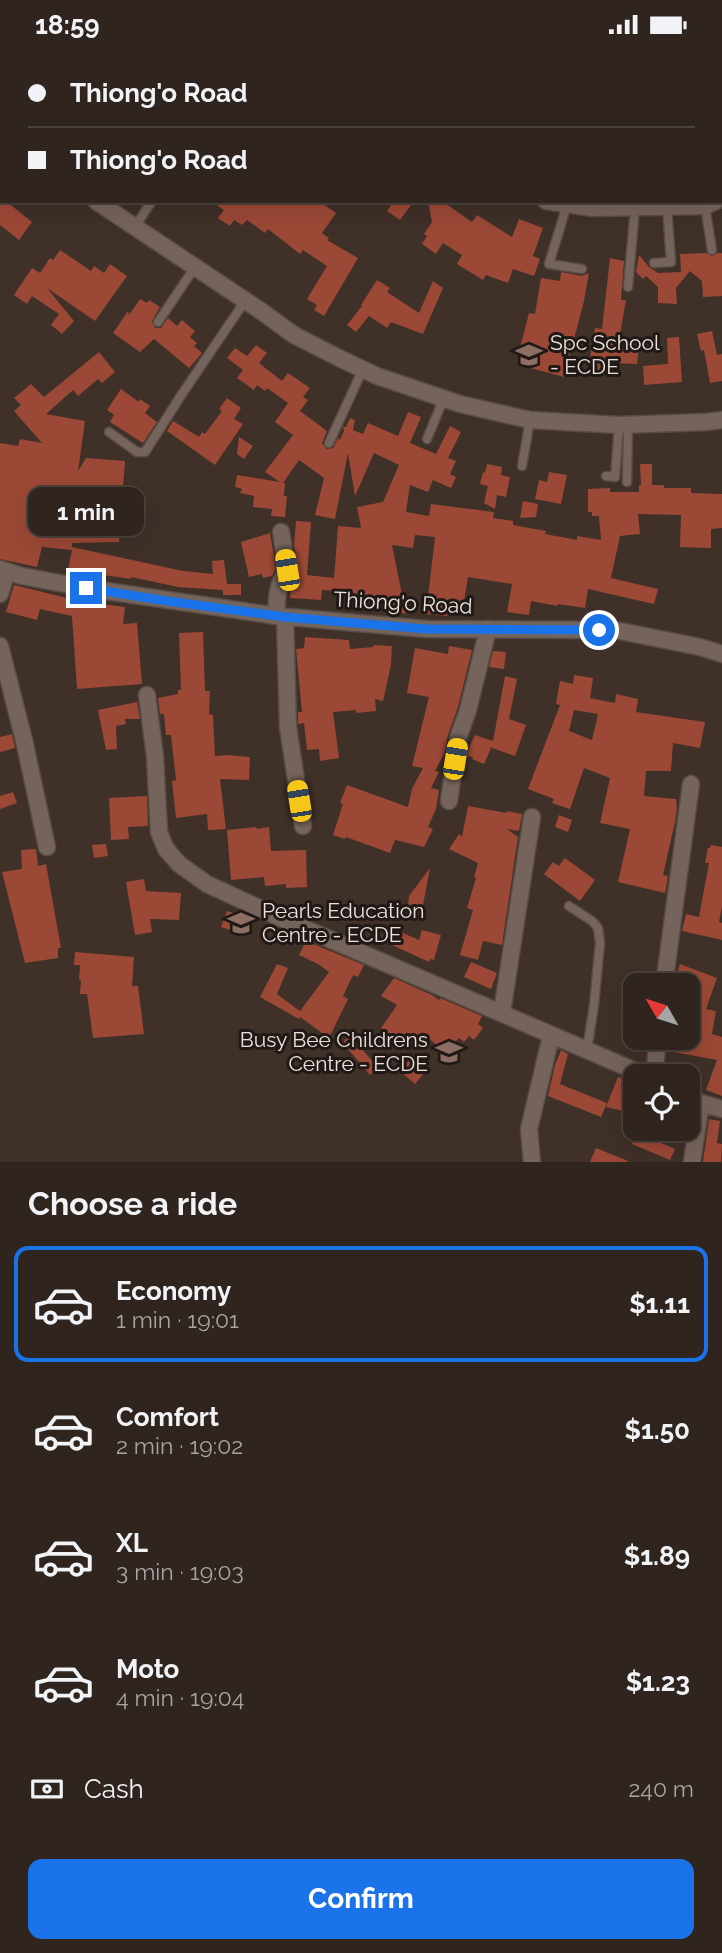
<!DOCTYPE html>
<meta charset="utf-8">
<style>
:root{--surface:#2f241e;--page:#372c27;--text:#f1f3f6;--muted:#a7a4a4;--line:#4a413c;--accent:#1a73e8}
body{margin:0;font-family:Raleway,sans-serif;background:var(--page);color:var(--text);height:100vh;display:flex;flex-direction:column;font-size:26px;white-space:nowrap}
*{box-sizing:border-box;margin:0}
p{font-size:23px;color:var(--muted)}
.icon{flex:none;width:38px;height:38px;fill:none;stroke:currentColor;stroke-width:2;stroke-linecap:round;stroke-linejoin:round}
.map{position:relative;height:1113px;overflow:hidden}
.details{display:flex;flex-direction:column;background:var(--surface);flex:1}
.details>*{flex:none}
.guide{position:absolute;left:0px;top:0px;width:723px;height:154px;box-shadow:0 7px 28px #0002,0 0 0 2px var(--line);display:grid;align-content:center;height:154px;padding:0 28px;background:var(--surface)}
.needle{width:46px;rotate:309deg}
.controls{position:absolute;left:623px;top:924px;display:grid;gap:14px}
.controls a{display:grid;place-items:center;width:77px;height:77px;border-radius:14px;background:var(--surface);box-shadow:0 7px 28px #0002,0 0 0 2px var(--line);font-size:35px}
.end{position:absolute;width:32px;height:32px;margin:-16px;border:9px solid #1a73e8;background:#fff;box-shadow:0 0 0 4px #fff}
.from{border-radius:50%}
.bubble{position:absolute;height:49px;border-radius:14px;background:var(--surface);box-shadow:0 7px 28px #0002,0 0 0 2px var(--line);font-size:23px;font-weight:700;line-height:49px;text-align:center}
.car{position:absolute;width:21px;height:42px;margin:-21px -10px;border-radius:9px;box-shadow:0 0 5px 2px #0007;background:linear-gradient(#f5c518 24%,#345 0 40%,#f5c518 0 76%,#345 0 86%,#f5c518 0)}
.guide b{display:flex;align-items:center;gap:24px;height:66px;font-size:26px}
.guide b+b{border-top:2px solid var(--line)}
.guide i{width:18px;height:18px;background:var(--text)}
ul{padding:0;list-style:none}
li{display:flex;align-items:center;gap:21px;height:116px;margin:0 14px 10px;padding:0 14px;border:4px solid transparent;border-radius:14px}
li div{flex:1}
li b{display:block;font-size:26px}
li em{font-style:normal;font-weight:700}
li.on{border-color:var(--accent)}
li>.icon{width:63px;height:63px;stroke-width:1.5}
h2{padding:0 28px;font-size:32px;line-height:84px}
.pay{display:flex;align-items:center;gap:18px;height:77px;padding:0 28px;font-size:26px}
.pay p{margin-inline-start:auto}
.button{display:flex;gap:14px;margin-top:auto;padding:14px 28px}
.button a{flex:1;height:80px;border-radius:14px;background:var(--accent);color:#fff;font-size:28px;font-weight:700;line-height:80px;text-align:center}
.status{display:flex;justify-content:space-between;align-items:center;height:49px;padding:0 35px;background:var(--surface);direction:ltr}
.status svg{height:19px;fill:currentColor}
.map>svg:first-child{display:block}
</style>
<div class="status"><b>18:59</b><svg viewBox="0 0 49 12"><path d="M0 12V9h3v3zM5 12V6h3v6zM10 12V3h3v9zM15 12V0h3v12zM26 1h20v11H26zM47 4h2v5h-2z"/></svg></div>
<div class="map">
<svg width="722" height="1113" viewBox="0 0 722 1113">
<rect width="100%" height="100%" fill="#3f3028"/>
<path fill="#9c4836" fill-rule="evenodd" d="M0 147 2 152H6L32 173 19 191 0 176Z
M211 152H319L336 164 322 184 329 189 327 191 358 209 324 267 314 261 317 256 307 250 327 217 303 201 300 205 268 180 265 184 247 171 242 176 234 171 230 177 218 169 224 161Z
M394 152H414L400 171 387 162Z
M428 152H442L472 173 477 166 512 188 519 170 543 179 533 207 540 210 534 227 513 220 508 234 486 226 483 231 457 215 462 206 443 194 436 205 422 195 427 187 424 185 432 173Z
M60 201 91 222 94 217 104 224 110 215 127 227 95 272 47 239 74 272 62 285 51 276 59 265 32 247 27 255 14 246 32 219 40 224 50 209 53 211Z
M706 204 712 207 718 204H722V247L703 248 702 232 690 222 676 239 677 255 658 254V238L646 227 643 230 636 223 639 206 649 218 658 224 681 223 680 205Z
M610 209 624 212 621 251H626L618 296 639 298 637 315 615 314 614 324 592 321 593 315H589L595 279 602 280Z
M561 223 582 227 589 224 584 252 564 328 519 316 523 300 520 299 529 264 535 265 541 229 560 232Z
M377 231 390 239 387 243 419 264 433 232 443 239 423 285 391 273 387 279 369 267 356 283 347 276 362 257 361 256Z
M140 250 147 254 149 251 160 258 152 272 155 279H161L168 269 177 277 182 271 195 282 190 288 197 294 194 297 202 304 189 319 154 290 140 303 113 284 128 262 129 266Z
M712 282 717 306 722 305V332L710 334 704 301 701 302 697 285Z
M679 288 682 333 644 336 643 317 668 315 667 289Z
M256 296 267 304 259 314 282 332 288 324 310 339 303 348 308 351 300 362 327 382 322 394 327 400 333 399 338 389 340 391 344 382 343 378H346L350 369 355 371 353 381 363 385 368 374 398 387 408 363 421 368 410 394 436 405 450 377 461 383 448 409 456 412 450 425 456 428 451 439 433 431 428 443 410 436 406 463 429 467 431 455 494 463 493 469 513 472V476L546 482 545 485 577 491V487L601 491 599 467H592V463H588V440L610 439V443H639V436H641L640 415H652V436H664V439H691V444L722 445V479L711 480V499L680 498 681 466 638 465 640 485 620 487 611 529 658 540 654 555 588 540 585 559 558 555 557 557 531 552 529 566 507 563 512 535 468 528 462 564 454 563V566L447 565V567L426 565 435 488 415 486 413 499 392 496 406 565 391 562 389 550 374 553V550L352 548V543L322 541 321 551 290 549 291 536 297 520 294 497 296 472 311 473 307 526 334 529 338 477 361 479 357 458 383 453 399 416 374 404 355 447 348 404 335 470 315 466 324 429 299 411 283 434H285L284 447H287L285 468 271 467 272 460 253 458 254 447 240 444 242 440 235 438 237 426 280 433 265 423 293 386 275 373 288 354 267 339 265 342 257 336 254 341 237 329 243 321 227 309 235 299 247 307Z
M99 303 115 323 102 334 98 330 78 347 73 341 46 365 85 372 78 422 86 409 125 412 119 493 72 494V501V498L183 522 213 525 212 512 224 511 227 535H241V546H223V541L178 538 131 528V530L68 521 72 501 42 498 37 518 0 510V394L18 397 20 390 42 394 14 362 21 356 14 349 31 335 44 348Z
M121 340 139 353 140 350 150 357 145 364 157 373 143 394 110 373 114 366 107 361Z
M227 349 241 359 234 370 243 375 215 416 167 382 173 372 199 388 202 383 205 385 222 362 219 360Z
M239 388 253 397 244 410 237 405Z
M487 415 502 418 501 426 510 428 506 448 497 446 495 460 484 454 488 437 480 435 483 423 485 424Z
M549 423 567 426 561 455 535 450 539 431 547 433Z
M523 452 538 455 536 468 520 469Z
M270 484 276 519 272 527 263 529 262 525 249 528 241 493Z
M14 536 67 549V551L125 558 123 575 137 574 142 635 77 640 72 567 40 560 37 571 6 563Z
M203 583 205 642H210L209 665 213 666 215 707 226 706 250 708 249 731 220 730 226 780 208 781 207 765 176 769 172 732 176 731 171 686H166L164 665H160L158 649 178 645V641H181L179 584Z
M305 588 349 591 350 600 373 598 374 596 392 597 391 616 383 652 375 650 376 662 356 664V661L333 663 339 709 320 712 319 700 307 701 304 674 298 675V663H302L296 600 304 599Z
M449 597 472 601 458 658 448 686 445 703 435 722 439 723 431 739 439 741 436 760 428 778 433 780 424 798 395 791 390 804 346 788 345 790 333 786 343 755 340 754 347 736 408 758 412 740 423 719 412 717 429 648 407 644 415 599 448 605Z
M493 602 506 603 504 620 489 618Z
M574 626 593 629 590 649 615 654 616 645 638 650 636 663 705 673 700 699 673 694 671 722H646L644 747 676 750 677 759 675 773 663 826 668 827 665 844 618 833 630 780 600 774 610 729 584 719 570 760 552 754 554 750 528 740 560 656 556 655 560 632 573 635ZM574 661 598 665 592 691 569 682Z
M505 627 517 630 509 670 526 676 515 707 492 699V697L484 715 472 710 473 708 466 707V705L475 686 493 692Z
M137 653 140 670H125L126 675 116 677 117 700 106 701 98 661Z
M12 685 15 699 0 703V688Z
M13 743 17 754 0 760V747Z
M147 747 148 777 128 778 129 790 111 791 109 749Z
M468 757 507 764V762L522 765 519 782 507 780 518 788 502 896 483 892 478 911 460 906 473 861 467 859 476 829 474 828 478 814 449 800 459 785 462 788Z
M559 766 572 771 568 783 555 778Z
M256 778 257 780 269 778 271 802 306 801 307 838 286 839V835L265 837 264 828 231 831 227 781Z
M106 795 108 807 94 809 92 796Z
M711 796 722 798V857L719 873 722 874V891L682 882 686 865 699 868 709 814H705L708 799H710Z
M36 800 38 817 46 815 61 899H58V909L25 914 2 823 22 820 21 801Z
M565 809 595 831 580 852 544 825 553 813 559 817Z
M430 819 421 867 407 864 409 847Z
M144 830 146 842 181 844 179 871 150 870 152 883 135 886 126 833Z
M227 862 245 868 240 884 221 878Z
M387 877 419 891 422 881 441 886 434 911 430 910 429 913 381 891Z
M306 892 364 916 358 928 353 926 343 947 348 950 329 989 300 968 299 970 260 948 277 915 288 919 277 945 300 962 329 923 318 915 299 906Z
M75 903 134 908 132 937H138L144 985 93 989 87 945H80L81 932 79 931 80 916H74Z
M471 913 497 924 491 940 464 928Z
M680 915 717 929 706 960 716 962 712 985 722 988V1047L706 1041 717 1011 674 1003 677 989H688V959L694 960 696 938 675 930Z
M394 929 432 946 439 951 440 949 482 967 478 975 483 979 474 991 469 987 464 993 459 989 445 1004 422 983 410 1000 381 979 397 956 381 947Z
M349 985 378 1019 370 1026 343 994Z
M561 1001 568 1005 560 1035 607 1054 601 1068 548 1047 555 1016Z
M413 1005 429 1018 415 1035 401 1023Z
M618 1028 635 1034V1065L606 1058Z
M709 1070 720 1072 717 1094 722 1095 721 1113H703Z
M637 1084 675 1100 670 1111 632 1095Z
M596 1099 628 1112V1113H590Z"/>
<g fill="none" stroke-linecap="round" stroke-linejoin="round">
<defs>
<path id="service" d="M712 0 713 2
M567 156 549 215 582 220
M705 157 712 201
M134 179 152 152
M654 214 671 213 667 157
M628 238 635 159
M158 273 195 218
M109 383 137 403H145L182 345 245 252
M427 390 444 349
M329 394 363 320
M522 417 530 371
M606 427 615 428 619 376
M627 433 628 375
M569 857 592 872 598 879 600 894 594 956 587 1001"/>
<path id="minor" d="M294 0 297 2
M0 91 2 92
M96 152 261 262 294 286 339 309 377 327 460 355 530 371 619 376 706 373 722 371
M546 152 593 159 705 157 716 152
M0 520 22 527 86 539 277 567 426 580 615 581 700 598 722 605
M0 545 7 522
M277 567C276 549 277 537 287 521L281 483
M285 568 288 678 303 777
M0 597 24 691 47 798
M147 646 155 708 159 783 166 800 179 815 207 835 285 871 647 1027
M449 752 458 689 468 661 488 580
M664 936 691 735
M502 963 532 768
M654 1027 658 989
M688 1048 701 1054 722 1060
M532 1113 529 1080 551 987
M692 1113 701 1054"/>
</defs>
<use href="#service" stroke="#584c45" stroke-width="11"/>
<use href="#minor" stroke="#584c45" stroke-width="19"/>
<use href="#service" stroke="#75645b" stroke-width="8"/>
<use href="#minor" stroke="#75645b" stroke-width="16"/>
</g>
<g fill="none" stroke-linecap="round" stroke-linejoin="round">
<path stroke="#1a73e8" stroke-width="9" d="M86 539 167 552 285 568 426 580 599 581"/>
</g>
<defs>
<symbol id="school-bare" viewBox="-9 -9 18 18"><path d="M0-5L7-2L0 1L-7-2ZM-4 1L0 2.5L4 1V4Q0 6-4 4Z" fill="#8d6e63" stroke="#201916" stroke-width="2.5" paint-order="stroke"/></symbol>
</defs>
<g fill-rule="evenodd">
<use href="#school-bare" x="510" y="287" width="38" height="38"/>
<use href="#school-bare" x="222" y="855" width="38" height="38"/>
<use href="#school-bare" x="430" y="984" width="38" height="38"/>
</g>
<g text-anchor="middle" stroke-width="6" stroke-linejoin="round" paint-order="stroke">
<g font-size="21" fill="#ebe1dc" stroke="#201916" text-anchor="start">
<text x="550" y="301">Spc School<tspan x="550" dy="24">- ECDE</tspan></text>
<text x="262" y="869">Pearls Education<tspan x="262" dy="24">Centre - ECDE</tspan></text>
<text x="428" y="998" text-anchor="end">Busy Bee Childrens<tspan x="428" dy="24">Centre - ECDE</tspan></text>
</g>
<g font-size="21" fill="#ebe1dc" stroke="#201916">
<text transform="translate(403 554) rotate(3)" y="7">Thiong'o Road</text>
</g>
</g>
</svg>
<div class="controls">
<a><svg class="needle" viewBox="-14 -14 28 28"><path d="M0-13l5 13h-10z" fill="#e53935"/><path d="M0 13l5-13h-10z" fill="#a7a4a4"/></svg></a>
<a><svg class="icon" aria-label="locate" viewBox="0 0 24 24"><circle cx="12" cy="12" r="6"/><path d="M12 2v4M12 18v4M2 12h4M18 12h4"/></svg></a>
</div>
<i class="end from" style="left:599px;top:581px"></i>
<i class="end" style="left:86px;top:539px"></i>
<div class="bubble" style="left:28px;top:438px;width:116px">1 min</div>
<i class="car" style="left:287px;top:521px;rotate:351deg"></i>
<i class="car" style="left:455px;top:710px;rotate:9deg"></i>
<i class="car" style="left:299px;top:752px;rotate:351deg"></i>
<div class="guide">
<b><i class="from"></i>Thiong'o Road</b>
<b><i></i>Thiong'o Road</b>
</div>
</div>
<section class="details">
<h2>Choose a ride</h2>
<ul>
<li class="on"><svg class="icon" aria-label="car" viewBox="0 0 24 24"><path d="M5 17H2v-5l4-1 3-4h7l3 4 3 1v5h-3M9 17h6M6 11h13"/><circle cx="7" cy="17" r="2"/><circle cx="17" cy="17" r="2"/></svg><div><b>Economy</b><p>1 min · 19:01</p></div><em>$1.11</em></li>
<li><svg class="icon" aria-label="car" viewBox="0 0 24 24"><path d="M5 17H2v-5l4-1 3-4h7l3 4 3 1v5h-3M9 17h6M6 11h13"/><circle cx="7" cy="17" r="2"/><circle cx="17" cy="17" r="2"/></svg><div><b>Comfort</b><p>2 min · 19:02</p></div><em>$1.50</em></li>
<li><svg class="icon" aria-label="car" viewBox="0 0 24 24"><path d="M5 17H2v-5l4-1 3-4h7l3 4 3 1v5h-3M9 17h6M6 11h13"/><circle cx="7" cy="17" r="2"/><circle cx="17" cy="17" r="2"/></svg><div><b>XL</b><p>3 min · 19:03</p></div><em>$1.89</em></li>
<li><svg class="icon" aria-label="car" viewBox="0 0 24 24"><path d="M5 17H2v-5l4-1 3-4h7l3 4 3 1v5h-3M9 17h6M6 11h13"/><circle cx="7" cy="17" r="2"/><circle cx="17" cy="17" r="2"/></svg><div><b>Moto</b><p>4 min · 19:04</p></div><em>$1.23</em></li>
</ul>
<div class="pay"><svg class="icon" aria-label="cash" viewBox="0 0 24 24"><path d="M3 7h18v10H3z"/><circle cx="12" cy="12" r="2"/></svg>Cash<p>240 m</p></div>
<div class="button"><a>Confirm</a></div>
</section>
